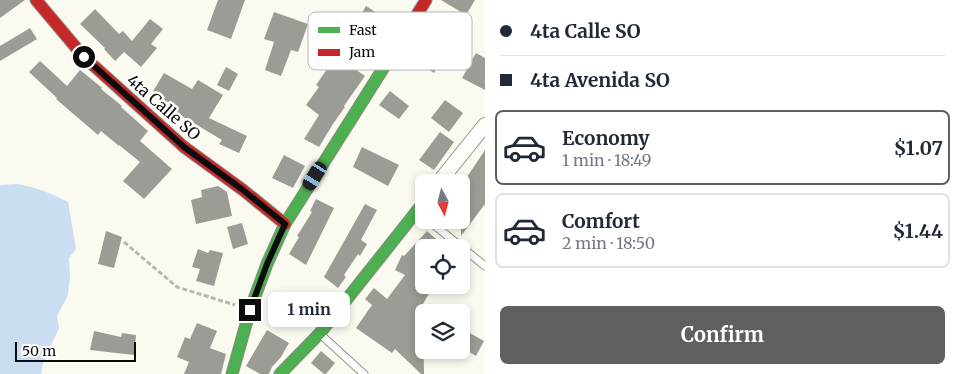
<!DOCTYPE html>
<meta charset="utf-8">
<style>
:root{--surface:#fff;--page:#f6f6f7;--text:#1f2937;--muted:#747a83;--line:#e0e1e3;--accent:#5f5f5c}
body{margin:0;font-family:Merriweather,serif;background:var(--page);color:var(--text);height:100vh;display:flex;flex-direction:column;font-size:19px;white-space:nowrap}
*{box-sizing:border-box;margin:0}
p{font-size:16px;color:var(--muted)}
.icon{flex:none;width:28px;height:28px;fill:none;stroke:currentColor;stroke-width:2;stroke-linecap:round;stroke-linejoin:round}
.map{position:relative;flex:1;overflow:hidden}
.sheet{display:flex;flex-direction:column;background:var(--surface);width:475px}
.sheet>*{flex:none}
.top-card{display:grid;align-content:center;height:110px;padding:0 15px;background:var(--surface)}
.needle{width:32px;rotate:173deg}
.controls{position:absolute;left:415px;top:174px;display:grid;gap:10px}
.controls a{display:grid;place-items:center;width:55px;height:55px;border-radius:8px;background:var(--surface);box-shadow:0 2px 8px #0003;font-size:25px}
.scale{position:absolute;left:15px;bottom:12px;width:121px;box-sizing:border-box;padding-left:5px;border:2px solid #0c0c0c;border-top:0;font-size:14px;line-height:18px;white-space:nowrap;color:#0c0c0c;-webkit-text-stroke:4px #fff;paint-order:stroke}
.end{position:absolute;width:22px;height:22px;margin:-11px;border:6px solid #0c0c0c;background:#fff;box-shadow:0 0 0 2px #fff}
.from{border-radius:50%}
.bubble{position:absolute;height:35px;border-radius:8px;background:var(--surface);box-shadow:0 2px 8px #0003;font-size:16px;font-weight:700;line-height:35px;text-align:center}
.car{position:absolute;width:15px;height:30px;margin:-15px -8px;border-radius:6px;box-shadow:0 0 4px 1px #0007;background:linear-gradient(#222 24%,#8ab4d8 0 40%,#222 0 76%,#8ab4d8 0 86%,#222 0)}
.top-card b{display:flex;align-items:center;gap:18px;height:48px;font-size:19px}
.top-card b+b{border-top:1px solid var(--line)}
.top-card i{width:12px;height:12px;background:var(--text)}
ul{padding:0;list-style:none}
li{display:flex;align-items:center;gap:15px;height:75px;margin:0 10px 8px;padding:0 5px;border:2px solid var(--line);border-radius:8px}
li div{flex:1}
li b{display:block;font-size:19px}
li em{font-style:normal;font-weight:700}
li.on{border-color:var(--accent)}
li>.icon{width:45px;height:45px;stroke-width:1.5}
.action{display:flex;gap:10px;margin-top:auto;padding:10px 15px}
.action a{flex:1;height:58px;border-radius:8px;background:var(--accent);color:#fff;font-size:20px;font-weight:700;line-height:58px;text-align:center}
main{display:flex;flex:1;min-height:0}
.map>svg:first-child{display:block}
</style>
<main>
<div class="map">
<svg width="485" height="374" viewBox="0 0 485 374">
<rect width="100%" height="100%" fill="#fafaf0"/>
<path fill="#caddf1" d="M17 184C35 187 51 193 68 202L76 249 69 258 70 276 68 295 57 316 59 328 43 363 41 374H0V185Z"/>
<path fill="#9c9c96" d="M0 0H25L0 18Z
M218 0H245L231 39 207 30Z
M441 0H475L466 15Z
M366 6 388 20 375 41 353 28Z
M95 9 119 34 123 31 132 41 150 19 163 29 151 44 157 48 141 67 124 52 115 61 104 49 105 48 80 24Z
M274 12 308 24 298 52 291 50 281 76 265 70 274 42 264 39Z
M30 28 37 39 0 61V46Z
M417 36 446 54 434 73 405 54Z
M476 53 485 58V90L462 78Z
M336 56 365 76 344 106 345 107 333 124 319 147 304 139 319 115 306 105 319 87 316 85Z
M40 61 67 86 80 70 101 87 102 88 101 89 122 106 121 107 148 131 140 141 172 169 144 199 123 181 140 162 119 145V146L101 131 98 135 56 99 57 98 29 72Z
M226 67 238 74 229 91 217 85Z
M164 73 192 89 198 80 223 95 209 118 247 136 239 153 219 144 222 140 175 112 178 108 152 93Z
M390 91 409 106 399 119 379 105Z
M445 100 463 113 449 132 431 118Z
M440 132 454 142 434 170 419 160Z
M362 147 399 165 388 186 353 167Z
M485 150V204L461 236V186Z
M284 155 305 166 293 188 272 178Z
M218 186 227 192 232 216 196 224 191 200 202 197 201 190Z
M316 199 334 208 306 265 289 254 299 237 297 236 312 212 310 211Z
M365 204 377 210 361 240 367 244 360 256 358 254 344 275 346 277 338 288 324 277Z
M242 223 248 244 233 249 227 227Z
M106 231 122 237 114 268 98 264Z
M427 231 446 248H424V285H434L423 304 424 374H421L395 349 392 353 356 328 372 305 365 299 374 288 387 299 405 275 395 270 402 255 404 256Z
M198 249 208 253 210 250 223 253 214 286 196 281 200 269 192 267Z
M197 323 217 331 210 348 226 354 221 374H184L189 362 177 357 185 337 190 339Z
M461 328 484 341 476 356 461 347Z
M267 330 289 343 281 357 272 367 269 374H260L246 366Z
M94 331 121 337 122 333 136 335 134 355 90 350Z
M321 351 335 363 326 374H324L311 363Z"/>
<g fill="none" stroke-linecap="round" stroke-linejoin="round">
<defs>
<path id="lane" d="M428 220 485 266
M320 334 364 374"/>
<path id="street" d="M439 182 485 125"/>
<path id="fast" d="M232 374 250 310 267 264 285 224 386 64
M280 374 320 333 424 202"/>
<path id="jam" d="M36 0 84 57 184 147 243 190 285 224
M386 64 426 0"/>
</defs>
<use href="#lane" stroke="#93938f" stroke-width="9"/>
<use href="#street" stroke="#93938f" stroke-width="16"/>
<use href="#fast" stroke="#8a8a85" stroke-width="13"/>
<use href="#jam" stroke="#8a8a85" stroke-width="13"/>
<path stroke="#b7b7b5" stroke-width="3" stroke-dasharray="5 2.5" stroke-linecap="butt" d="M124 242 177 287 235 305"/>
<use href="#lane" stroke="#fefefd" stroke-width="7"/>
<use href="#street" stroke="#fefefd" stroke-width="14"/>
<use href="#fast" stroke="#4caf50" stroke-width="11"/>
<use href="#jam" stroke="#c62828" stroke-width="11"/>
</g>
<g fill="none" stroke-linecap="round" stroke-linejoin="round">
<path stroke="#0c0c0c" stroke-width="6" d="M84 57 184 147 243 190 285 224 267 264 250 310"/>
</g>
<g text-anchor="middle" stroke-width="5" stroke-linejoin="round" paint-order="stroke">
<g font-size="16" fill="#0c0c0c" stroke="#fff">
<text transform="translate(164 107) rotate(41)" y="6">4ta Calle SO</text>
</g>
</g>
<rect x="308" y="12" width="164" height="58" rx="8" fill="#fff" stroke="#b6b6b6" stroke-width="1"/>
<rect x="318" y="27" width="22" height="6" fill="#4caf50"/>
<rect x="318" y="49" width="22" height="7" fill="#c62828"/>
<g font-size="14" fill="#0c0c0c">
<text x="349" y="35">Fast</text>
<text x="349" y="57">Jam</text>
</g>
</svg>
<div class="controls">
<a><svg class="needle" viewBox="-14 -14 28 28"><path d="M0-13l5 13h-10z" fill="#e53935"/><path d="M0 13l5-13h-10z" fill="#747a83"/></svg></a>
<a><svg class="icon" aria-label="locate" viewBox="0 0 24 24"><circle cx="12" cy="12" r="6"/><path d="M12 2v4M12 18v4M2 12h4M18 12h4"/></svg></a>
<a><svg class="icon" aria-label="layers" viewBox="0 0 24 24"><path d="M12 4l9 5-9 5-9-5zM3 14l9 5 9-5"/></svg></a>
</div>
<div class="scale">50 m</div>
<i class="end from" style="left:84px;top:57px"></i>
<i class="end" style="left:250px;top:310px"></i>
<div class="bubble" style="left:268px;top:292px;width:82px">1 min</div>
<i class="car" style="left:315px;top:176px;rotate:212deg"></i>
</div>
<section class="sheet">
<div class="top-card">
<b><i class="from"></i>4ta Calle SO</b>
<b><i></i>4ta Avenida SO</b>
</div>
<ul>
<li class="on"><svg class="icon" aria-label="car" viewBox="0 0 24 24"><path d="M5 17H2v-5l4-1 3-4h7l3 4 3 1v5h-3M9 17h6M6 11h13"/><circle cx="7" cy="17" r="2"/><circle cx="17" cy="17" r="2"/></svg><div><b>Economy</b><p>1 min · 18:49</p></div><em>$1.07</em></li>
<li><svg class="icon" aria-label="car" viewBox="0 0 24 24"><path d="M5 17H2v-5l4-1 3-4h7l3 4 3 1v5h-3M9 17h6M6 11h13"/><circle cx="7" cy="17" r="2"/><circle cx="17" cy="17" r="2"/></svg><div><b>Comfort</b><p>2 min · 18:50</p></div><em>$1.44</em></li>
</ul>
<div class="action"><a>Confirm</a></div>
</section>
</main>
